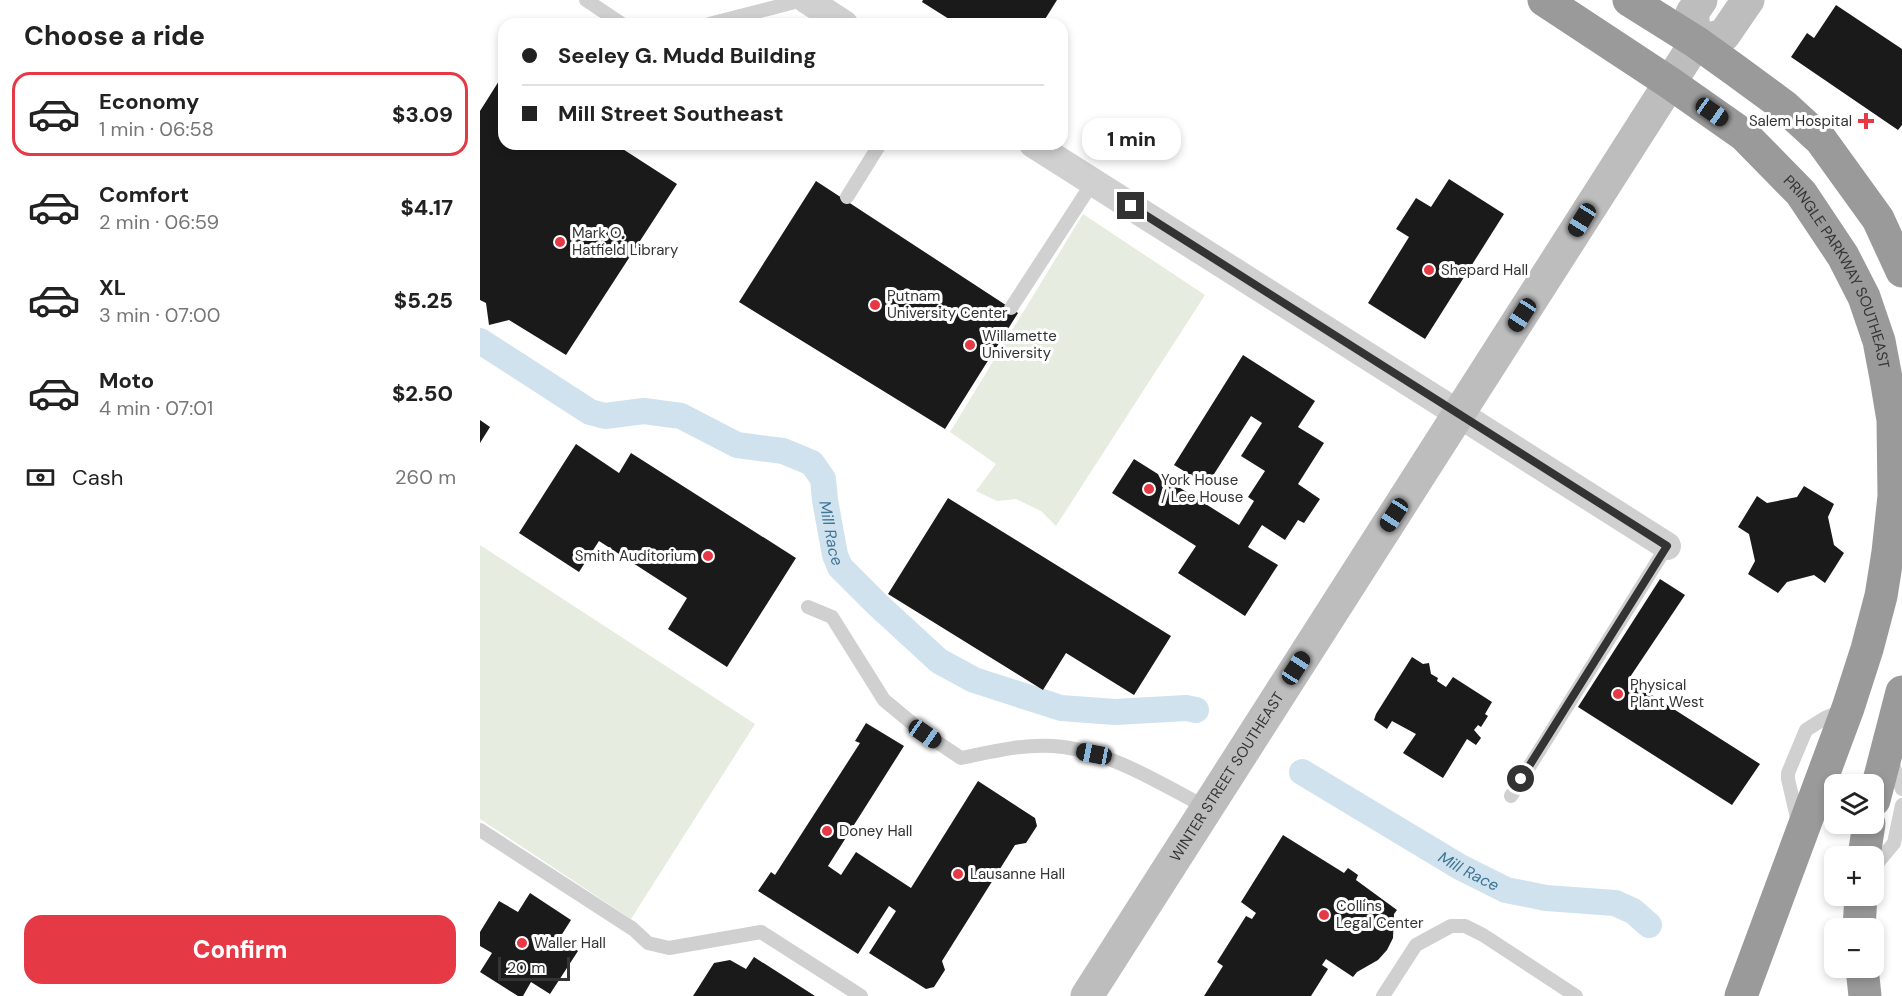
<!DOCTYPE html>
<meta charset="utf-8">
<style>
:root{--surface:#fff;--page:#f2f2f2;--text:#222;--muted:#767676;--line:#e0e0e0;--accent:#e63946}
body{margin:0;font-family:"DM Sans",sans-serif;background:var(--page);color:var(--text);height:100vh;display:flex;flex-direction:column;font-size:22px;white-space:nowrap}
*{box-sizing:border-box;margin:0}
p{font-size:20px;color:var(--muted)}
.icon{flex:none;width:33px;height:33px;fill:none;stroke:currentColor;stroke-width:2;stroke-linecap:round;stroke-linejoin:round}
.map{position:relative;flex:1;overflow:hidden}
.sheet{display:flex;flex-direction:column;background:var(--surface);width:480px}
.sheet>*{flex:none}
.guide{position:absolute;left:18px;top:18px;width:570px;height:132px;border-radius:18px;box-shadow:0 3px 9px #0003;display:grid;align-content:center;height:132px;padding:0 24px;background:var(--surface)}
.controls{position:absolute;left:1344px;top:774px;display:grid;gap:12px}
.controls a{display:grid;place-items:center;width:60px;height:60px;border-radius:12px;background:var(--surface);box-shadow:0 3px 9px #0003;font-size:30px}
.scale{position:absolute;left:18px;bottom:15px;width:72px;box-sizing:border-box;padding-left:6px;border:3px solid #333;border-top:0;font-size:16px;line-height:21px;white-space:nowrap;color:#333;-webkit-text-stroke:4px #fff;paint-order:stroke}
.end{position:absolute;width:27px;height:27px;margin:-14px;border:8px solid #333;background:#fff;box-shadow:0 0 0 3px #fff}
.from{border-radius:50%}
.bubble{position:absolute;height:42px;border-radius:18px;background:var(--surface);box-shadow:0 3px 9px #0003;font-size:20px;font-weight:800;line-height:42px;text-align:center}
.car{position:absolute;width:18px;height:36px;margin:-18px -9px;border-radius:8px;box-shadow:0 0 4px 2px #0007;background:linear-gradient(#222 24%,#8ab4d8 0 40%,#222 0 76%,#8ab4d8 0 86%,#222 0)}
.guide b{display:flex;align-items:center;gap:21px;height:57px;font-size:22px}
.guide b+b{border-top:2px solid var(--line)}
.guide i{width:15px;height:15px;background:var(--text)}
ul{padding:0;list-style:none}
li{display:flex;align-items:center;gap:18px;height:84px;margin:0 12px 9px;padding:0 12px;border:3px solid transparent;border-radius:18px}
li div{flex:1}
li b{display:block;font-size:22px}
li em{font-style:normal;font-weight:800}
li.active{border-color:var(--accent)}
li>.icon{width:54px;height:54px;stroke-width:1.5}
h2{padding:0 24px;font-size:27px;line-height:72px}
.pay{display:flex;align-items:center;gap:15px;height:66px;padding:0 24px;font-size:22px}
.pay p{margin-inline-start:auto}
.cta{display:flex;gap:12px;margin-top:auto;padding:12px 24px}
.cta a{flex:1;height:69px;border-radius:18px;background:var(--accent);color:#fff;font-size:24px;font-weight:800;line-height:69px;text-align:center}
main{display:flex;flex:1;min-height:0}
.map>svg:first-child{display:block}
</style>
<main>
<section class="sheet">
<h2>Choose a ride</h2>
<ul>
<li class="active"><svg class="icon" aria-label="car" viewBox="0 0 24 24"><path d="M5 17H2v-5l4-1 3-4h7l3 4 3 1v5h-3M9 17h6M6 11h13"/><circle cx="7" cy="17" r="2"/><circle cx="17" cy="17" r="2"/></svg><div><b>Economy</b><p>1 min · 06:58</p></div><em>$3.09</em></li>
<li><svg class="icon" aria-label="car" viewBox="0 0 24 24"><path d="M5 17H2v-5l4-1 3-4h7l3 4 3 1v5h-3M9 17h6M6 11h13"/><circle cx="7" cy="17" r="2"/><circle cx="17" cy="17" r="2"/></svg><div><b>Comfort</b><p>2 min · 06:59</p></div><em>$4.17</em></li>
<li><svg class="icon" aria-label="car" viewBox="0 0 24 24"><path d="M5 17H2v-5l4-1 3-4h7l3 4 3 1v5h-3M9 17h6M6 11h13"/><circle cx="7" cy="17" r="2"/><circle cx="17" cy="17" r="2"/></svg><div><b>XL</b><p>3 min · 07:00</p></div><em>$5.25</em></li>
<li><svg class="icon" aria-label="car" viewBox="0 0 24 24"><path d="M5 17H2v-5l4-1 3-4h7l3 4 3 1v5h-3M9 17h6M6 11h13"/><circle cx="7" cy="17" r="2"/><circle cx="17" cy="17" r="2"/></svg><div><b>Moto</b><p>4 min · 07:01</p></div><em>$2.50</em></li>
</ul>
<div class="pay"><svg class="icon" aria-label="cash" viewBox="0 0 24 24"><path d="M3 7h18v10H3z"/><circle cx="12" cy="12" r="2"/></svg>Cash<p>260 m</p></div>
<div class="cta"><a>Confirm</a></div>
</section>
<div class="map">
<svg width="1422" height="996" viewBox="0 0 1422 996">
<rect width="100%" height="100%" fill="#fff"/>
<path fill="#e6ecdf" d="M603 214 725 295 576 526 561 511 536 499 517 501 496 491 516 464 470 432Z
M0 545 275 724 151 919 0 819Z"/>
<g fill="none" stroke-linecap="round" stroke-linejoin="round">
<g stroke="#cfe2ee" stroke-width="26">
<path id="s1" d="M0 341 110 412 125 416 164 411 201 416 257 445 303 451 332 463 343 479 345 500 355 555 360 567 397 604 459 661 494 680 581 708 635 712 706 708 716 710"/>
<path id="s2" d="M822 772 980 867 1026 890 1066 898 1135 903 1153 911 1169 925"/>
</g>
</g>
<path fill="#1a1a1a" d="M443 0H577L562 24H470L467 22 469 19 442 2Z
M1356 5 1422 49V125L1418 130 1311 57 1327 33 1334 38Z
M24 73V144H135L197 184 86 355 29 320 9 325 6 303 0 300V111Z
M969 179 1024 214 945 339 888 303 929 237 916 229 936 198 951 207Z
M336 181 538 313 465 429 259 302Z
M763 355 835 401 818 427 844 443 818 484 840 499 824 523 818 520 805 540 782 525 768 547 798 565 765 616 698 573 716 546 632 493 654 459 759 525 774 501 768 497 785 471 761 456 782 423 771 416 727 485 694 465Z
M0 420 10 427 0 443Z
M96 444 139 473 151 453 316 558 247 667 188 629 207 598 119 541 99 572 39 533Z
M1324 486 1354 504 1348 517 1354 545 1364 553 1345 583 1334 575 1307 582 1298 593 1268 574 1275 561 1269 534 1258 527 1277 496 1287 503 1317 497Z
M468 498 691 636 654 695 586 653 563 690 408 594Z
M1180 579 1205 595 1148 680 1280 764 1252 805 1098 707Z
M932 657 943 664 949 663 951 674 958 678 957 681 966 687 973 677 1012 702 1005 714 1008 716 1001 727 998 725 994 730 1001 738 996 745 987 739 963 778 923 753 936 734 912 721 907 729 894 720 896 714Z
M386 723 424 746 348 866 361 875 376 852 431 888 498 781 555 818 557 826 546 843 535 845 462 961 465 970 454 987 446 989 389 953 416 911 409 906 378 954 278 891 291 872 295 875 380 743 375 741Z
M803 835 864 873 868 868 878 875 876 880 917 910 914 914 913 938 907 950 898 960 877 972 873 977 846 959 842 965 848 969 831 996H724L743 966 737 962 766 916 772 919 776 913 761 902Z
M50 893 91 920 79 939 98 951 70 994 51 982 43 996H38L0 972 12 953 0 946V932L19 901 38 912Z
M274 957 335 996H213L234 963 250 960 266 969Z"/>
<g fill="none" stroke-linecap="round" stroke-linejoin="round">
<path stroke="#d0d0d0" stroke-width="14" d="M106 0 142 24
M229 24 323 0
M367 197 400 144
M531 308 613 182
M328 607 352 617 404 700 445 734 481 758C511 752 541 744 573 746 626 749 680 783 727 808
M1410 757 1422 789
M1031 796 1187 546
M1318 822 1308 779V773L1326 730 1345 718 1364 710
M0 830 153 929 168 943 189 948 281 932 381 996
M1394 867 1414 843 1422 805
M903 996 936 945 971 926H985L1003 935 1096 996"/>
<path stroke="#d0d0d0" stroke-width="28" d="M327 0 364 24
M553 144 1187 546"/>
<g stroke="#bdbdbd" stroke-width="33">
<path d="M1216 42 1244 35 1268 0"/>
<path id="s3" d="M607 996 1216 42 1212 13 1221 0"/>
</g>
<g stroke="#9a9a9a" stroke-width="33">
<path id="s4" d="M1064 0 1190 83 1264 135 1321 193 1363 256 1384 297 1399 341 1406 378 1413 420 1414 496 1408 552 1401 596 1387 649 1368 708 1261 996"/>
<path d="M1149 0 1216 42 1255 70 1304 106 1341 140 1398 219 1422 271"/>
<path d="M1394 800 1422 692"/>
<path d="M1384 856 1389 824"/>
<path d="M1379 928 1381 896"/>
<path d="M1382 968 1385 996"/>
</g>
</g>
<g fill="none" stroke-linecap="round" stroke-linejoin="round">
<path stroke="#333" stroke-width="8" d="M651 206 1187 546 1041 779"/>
</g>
<g fill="#e63946" stroke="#fff" stroke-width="2">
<path d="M1383 112h6v6h6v6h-6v6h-6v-6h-6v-6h6z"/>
<circle cx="80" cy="242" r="6"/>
<circle cx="949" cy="270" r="6"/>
<circle cx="395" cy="305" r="6"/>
<circle cx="490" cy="345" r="6"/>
<circle cx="669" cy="489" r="6"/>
<circle cx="228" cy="556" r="6"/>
<circle cx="1138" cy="694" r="6"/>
<circle cx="347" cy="831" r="6"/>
<circle cx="478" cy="874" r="6"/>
<circle cx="844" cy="915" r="6"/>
<circle cx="42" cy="943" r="6"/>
</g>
<g text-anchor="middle" stroke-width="6" stroke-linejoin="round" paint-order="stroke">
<g font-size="15" fill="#333" stroke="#fff" text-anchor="start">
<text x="1372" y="126" text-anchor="end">Salem Hospital</text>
<text x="92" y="238">Mark O.<tspan x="92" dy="17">Hatfield Library</tspan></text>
<text x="961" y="275">Shepard Hall</text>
<text x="407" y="301">Putnam<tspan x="407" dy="17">University Center</tspan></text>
<text x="502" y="341">Willamette<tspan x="502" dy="17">University</tspan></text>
<text x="681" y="485">York House<tspan x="681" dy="17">/ Lee House</tspan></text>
<text x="216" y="561" text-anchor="end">Smith Auditorium</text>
<text x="1150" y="690">Physical<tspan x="1150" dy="17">Plant West</tspan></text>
<text x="359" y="836">Doney Hall</text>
<text x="490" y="879">Lausanne Hall</text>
<text x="856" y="911">Collins<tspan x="856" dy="17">Legal Center</tspan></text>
<text x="54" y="948">Waller Hall</text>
</g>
<g font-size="15" fill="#333" stroke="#fff">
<text dy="5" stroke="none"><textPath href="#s4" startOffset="410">PRINGLE PARKWAY SOUTHEAST</textPath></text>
<text dy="5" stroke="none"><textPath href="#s3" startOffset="260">WINTER STREET SOUTHEAST</textPath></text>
</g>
<g font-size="16" font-style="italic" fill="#3f7597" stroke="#fff">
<text dy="6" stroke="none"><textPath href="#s1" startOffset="438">Mill Race</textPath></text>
<text dy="6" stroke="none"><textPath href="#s2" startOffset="194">Mill Race</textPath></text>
</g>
</g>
</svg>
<div class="controls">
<a><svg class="icon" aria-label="layers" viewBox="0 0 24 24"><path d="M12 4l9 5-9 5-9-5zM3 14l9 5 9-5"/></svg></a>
<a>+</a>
<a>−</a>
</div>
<div class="scale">20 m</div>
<i class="end from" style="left:1041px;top:779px"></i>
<i class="end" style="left:651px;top:206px"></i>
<div class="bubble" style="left:602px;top:118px;width:99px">1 min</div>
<i class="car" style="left:1232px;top:112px;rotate:125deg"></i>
<i class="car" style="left:1102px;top:220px;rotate:212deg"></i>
<i class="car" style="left:1042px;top:315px;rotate:213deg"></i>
<i class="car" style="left:914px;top:515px;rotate:213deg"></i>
<i class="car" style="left:816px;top:668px;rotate:33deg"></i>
<i class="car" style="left:445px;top:734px;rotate:125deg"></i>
<i class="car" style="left:614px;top:754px;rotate:281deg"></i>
<div class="guide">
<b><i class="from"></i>Seeley G. Mudd Building</b>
<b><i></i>Mill Street Southeast</b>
</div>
</div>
</main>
